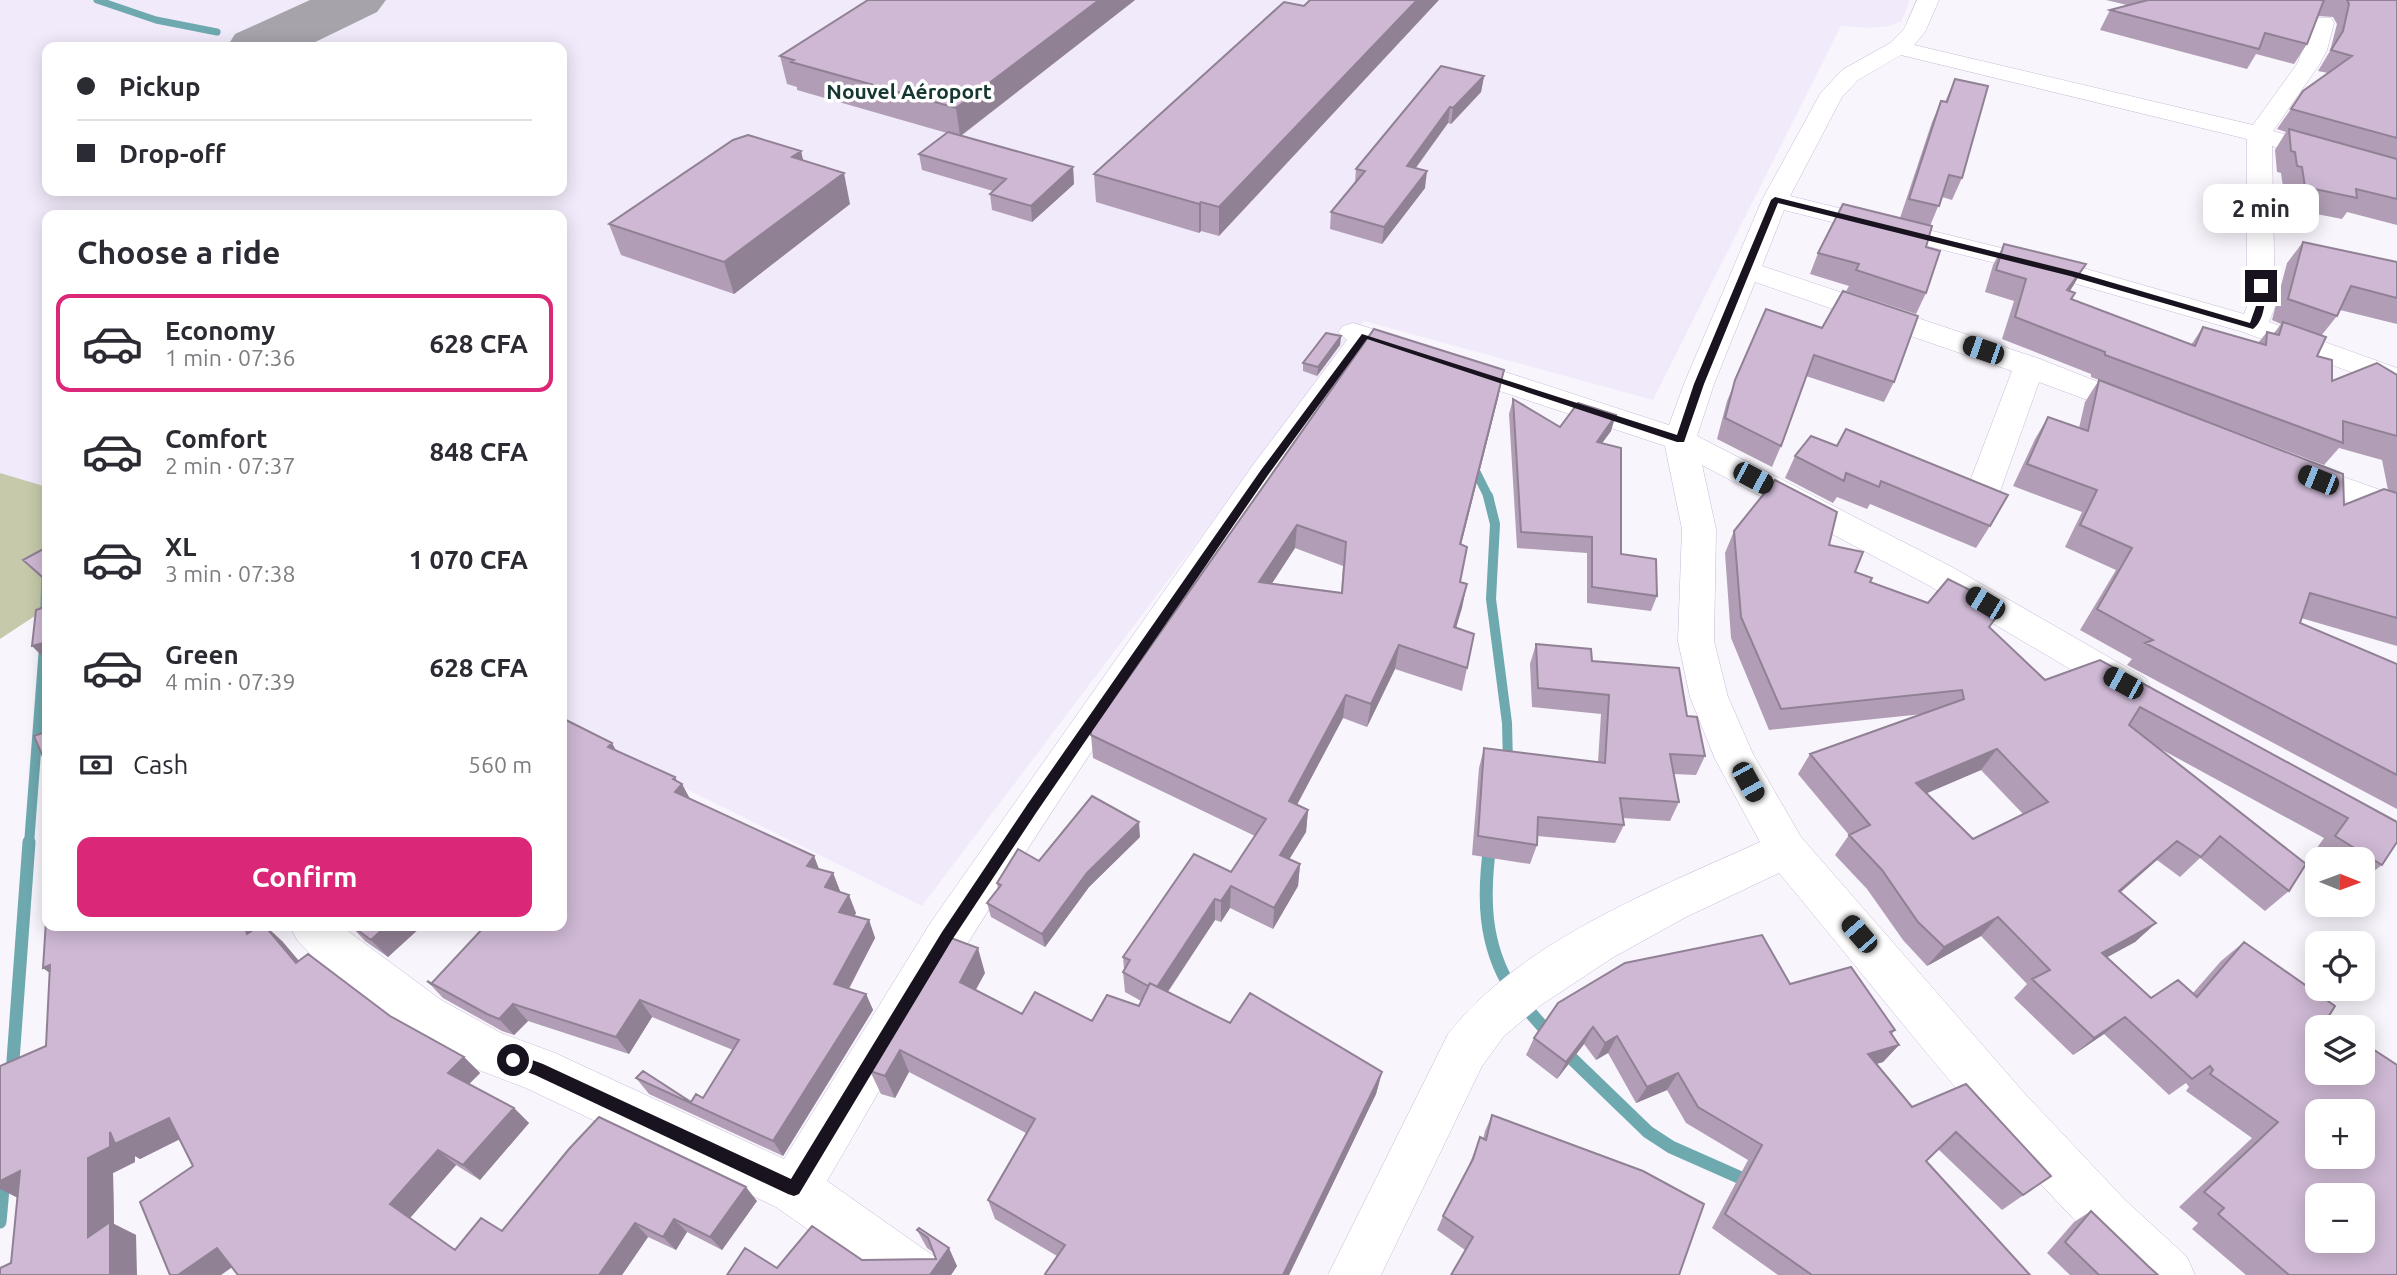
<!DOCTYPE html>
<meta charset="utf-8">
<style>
:root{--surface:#fff;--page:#f7f7f7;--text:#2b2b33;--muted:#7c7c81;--line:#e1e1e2;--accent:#db2777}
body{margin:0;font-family:Ubuntu,sans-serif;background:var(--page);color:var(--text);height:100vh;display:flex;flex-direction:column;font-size:26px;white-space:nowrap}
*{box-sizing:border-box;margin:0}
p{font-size:23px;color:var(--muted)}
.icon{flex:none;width:38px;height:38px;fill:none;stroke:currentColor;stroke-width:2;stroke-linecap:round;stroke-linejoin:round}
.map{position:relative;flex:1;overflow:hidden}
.details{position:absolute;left:42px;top:210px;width:525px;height:721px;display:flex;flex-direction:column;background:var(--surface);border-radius:14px;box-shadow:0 4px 18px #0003}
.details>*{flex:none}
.guide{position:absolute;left:42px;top:42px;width:525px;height:154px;border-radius:14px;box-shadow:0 4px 18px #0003;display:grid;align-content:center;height:154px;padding:0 35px;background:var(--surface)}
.needle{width:46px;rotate:91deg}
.fabs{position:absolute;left:2305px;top:847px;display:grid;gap:14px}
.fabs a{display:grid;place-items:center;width:70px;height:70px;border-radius:14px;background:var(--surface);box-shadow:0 4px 18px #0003;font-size:35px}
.end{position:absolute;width:32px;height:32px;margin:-16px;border:9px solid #18131e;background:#fff;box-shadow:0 0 0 4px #fff}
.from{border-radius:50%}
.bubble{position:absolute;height:49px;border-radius:14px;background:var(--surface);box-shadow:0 4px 18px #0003;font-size:23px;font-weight:600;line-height:49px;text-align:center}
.car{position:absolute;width:21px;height:42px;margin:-21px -10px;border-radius:9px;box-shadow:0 0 5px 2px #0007;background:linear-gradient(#222 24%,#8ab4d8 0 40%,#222 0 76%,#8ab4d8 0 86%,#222 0)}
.guide b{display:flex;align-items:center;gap:24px;height:66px;font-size:26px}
.guide b+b{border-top:2px solid var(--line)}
.guide i{width:18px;height:18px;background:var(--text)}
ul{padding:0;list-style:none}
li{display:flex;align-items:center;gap:21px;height:98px;margin:0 14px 10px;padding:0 21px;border:4px solid transparent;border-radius:14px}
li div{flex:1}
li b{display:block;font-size:26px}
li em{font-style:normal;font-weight:600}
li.current{border-color:var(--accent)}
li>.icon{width:63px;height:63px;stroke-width:1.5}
h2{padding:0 35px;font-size:32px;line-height:84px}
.pay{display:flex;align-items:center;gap:18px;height:77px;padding:0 35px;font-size:26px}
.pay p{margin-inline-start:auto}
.button{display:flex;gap:14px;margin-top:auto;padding:14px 35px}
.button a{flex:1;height:80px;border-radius:14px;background:var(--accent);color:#fff;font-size:28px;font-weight:600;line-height:80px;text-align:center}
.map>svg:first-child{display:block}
</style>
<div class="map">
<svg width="2397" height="1275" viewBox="0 0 2397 1275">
<rect width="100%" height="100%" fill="#f8f5fc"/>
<path fill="#f1eafa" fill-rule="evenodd" d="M0 0H1910L1901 22 1888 26 1871 28 1841 26 1653 400 1364 321 922 906 562 727V215H47V558L0 602ZM47 47H562V191H47Z"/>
<path fill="#c6caaa" d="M0 473 47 487V608L0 639Z"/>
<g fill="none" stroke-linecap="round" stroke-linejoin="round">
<path stroke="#6da9af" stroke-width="7" d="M97 0 156 20 217 32"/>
<path stroke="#6da9af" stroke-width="9" d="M1472 464 1489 498"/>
<path stroke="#6da9af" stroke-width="10" d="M1488 496 1495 524 1491 599 1507 723 1508 763
M45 621 47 553
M29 844 44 647"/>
<path stroke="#6da9af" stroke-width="13" d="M1490 844C1483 896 1483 944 1512 990
M1521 1002 1550 1035
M1563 1050 1648 1132 1671 1147 1750 1182
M12 1074 29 842
M0 1222 4 1178"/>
<path fill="#a6a3ab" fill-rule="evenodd" d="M310 0H386L377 12 305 47H227L235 34Z"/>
<defs>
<path id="minor" d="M1917 0H1939L1925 32 1914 45 2253 125 2297 64 2315 18H2331L2334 23 2327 50 2319 65 2273 131 2397 166V182L2272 146 2275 307 2269 322 2397 368V389L2243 332 2063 280 1784 210 1762 266 2040 359 2149 402 2154 409 2149 416 2138 419 2039 382 1998 497 1993 505 1981 508 1969 505 1964 497 2012 371 1755 282 1714 384 1697 436 1952 567 2145 678 2151 688 2145 698 2132 703 2119 698 1928 585 1702 465 1716 529 1714 641 1728 697 1753 754 1801 837 2026 1095 2125 1200 2187 1257 2195 1275H2131C2001 1154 1893 1009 1779 873L1686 917 1612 958 1541 1005 1504 1036 1482 1066 1381 1275H1328L1448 1034C1521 941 1654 890 1760 842L1715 759 1690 697 1678 641 1682 529 1665 446 1371 348C1231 545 1092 744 964 949 916 1025 872 1104 827 1181L935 1257 943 1275H873L776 1207 526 1088 471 1067 409 1030 317 961 297 940 290 926H341L441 1000 501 1033 555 1053 784 1159 931 922 1253 465 1347 340 1338 332 1343 326 1353 323 1363 326 1669 425 1684 384 1762 200 1820 94 1842 70 1890 43 1904 29ZM1901 55 2247 139V307L2244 314 2083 268 1790 196 1842 97 1858 80Z
M2296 460 2397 496V520L2284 479 2280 471 2284 463Z"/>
</defs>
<use href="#minor" stroke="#c8bad8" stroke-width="1"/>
<use href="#minor" fill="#fff" fill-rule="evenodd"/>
</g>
<path fill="#b19eb6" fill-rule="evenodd" d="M1135 0 961 136 1073 167 1074 184 1032 222 992 210 990 194 993 191 922 170 919 154 947 133 797 90V87L787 84 780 56Z
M2106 0H2397V225L2347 212 2342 219 2291 209 2288 188 2283 187 2281 173 2277 172 2275 150 2286 132 2277 129 2291 109 2328 73 2318 71 2330 51 2337 24 2333 17 2318 16 2307 44 2294 64 2256 54 2247 69 2100 30 2110 10 2127 5Z
M1284 2 1219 236 1201 231 1199 233 1096 202 1094 174Z
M1484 76 1481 92 1451 124 1448 123 1416 168 1425 188 1382 244 1330 229 1331 212 1355 183 1356 169Z
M1955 79 1962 178 1952 200 1942 197 1930 226 1926 247V293L1916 314 1846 291 1849 286 1810 274 1818 253 1900 218 1932 122 1941 101 1945 102Z
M801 151 803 161 850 204 734 294 621 255 609 224Z
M2303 242 2397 262V324L2340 310 2337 316 2321 336 2317 356 2332 381 2397 375V646L2301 618 2300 623 2397 664V809L2127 665 2132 659 2080 630 2116 570 2065 547 2082 512 2013 486 2035 439 2048 417 2079 428 2085 402 2099 380 2344 505 2388 490 2382 460 2339 448 2324 465 2091 377V374L2002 339 2014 301 1985 292 1993 265 2004 244 2086 264 2070 291 2075 293 2072 299 2191 345 2203 327 2258 343 2267 332 2274 333 2281 324 2272 320 2287 263Z
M1766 309 1894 382 1884 402 1806 376 1781 446 1772 467 1717 439 1727 401Z
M1374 329 1499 394 1461 545 1460 582 1467 584 1456 628 1467 668 1462 691 1395 669 1367 727 1343 718 1297 805 1308 810 1306 832 1289 859 1300 864 1298 886 1273 929 1230 908 1221 922 1215 920 1168 992 1230 1023 1382 1072 1376 1094 1289 1275H1046L1057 1256 995 1219 988 1200 1026 1133 909 1072 895 1098 881 1094 870 1071 985 973 975 990 1022 1014 1092 1021 1139 1006 1141 1001 1125 992 1123 972 1124 969 1123 957 1231 872 1255 836 1093 758 1091 735ZM1295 548 1343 566 1341 593 1272 583Z
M1341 336 1340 345 1317 376 1303 371V363Z
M1513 399 1560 427 1611 431 1602 443 1621 554 1657 596 1651 611 1587 603V553L1517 548 1509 414Z
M1811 436 1990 526 1976 548 1870 504 1867 509 1837 497 1833 503 1785 478 1795 456Z
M1734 531 1829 545 1855 572 1870 582 1990 628 2045 680 2100 660 2397 822 2382 865 2362 880V859L2317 860 2311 856 2324 838 2157 747 2289 891 2265 911 2200 858 2180 877 2157 860 2121 892 2156 923 2135 942 2107 957 2151 998 2193 993 2221 961 2244 942 2327 1019 2397 1275H2246L2192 1229 2198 1223 2179 1207 2252 1138 2186 1091 2189 1087 2186 1083 2169 1095 2104 1034 2073 1055 2014 998 2027 984 1981 936 1927 966 1903 940 1867 889 1835 855 1849 835 1798 774 1810 754 1923 714 1769 730 1731 638 1725 553ZM1981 770 2023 814 1973 839 1926 793Z
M47 547V584L23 560Z
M1536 644 1592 661 1687 716 1705 756 1696 775 1673 774 1679 802 1670 821 1623 818 1624 825 1615 843 1537 836V845L1530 864 1472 855 1479 768 1484 748 1598 762 1601 714 1532 707 1530 664Z
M616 751 675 777 677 781 682 784 690 799 814 856 819 869 833 873 840 891V892L856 913 854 916 869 920 875 938 849 989 866 994 873 1010 783 1156 649 1094 636 1078 691 1102 703 1098 733 1050 652 1017 629 1054 528 1021 514 1035 502 1031 443 998 427 981 431 984 562 926Z
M1140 837 1089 887 1045 947 991 917 987 903 998 889 997 883 1039 861Z
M351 926H422L388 957 365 941Z
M282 941 299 961 390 1016 464 1057 480 1073 469 1084 514 1108 529 1123 480 1180 456 1165 410 1218 455 1250 502 1231 757 1201 722 1250 687 1232 676 1250 648 1237 622 1275H238L193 1166 180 1139 140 1159 135 1156V1162L113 1173 114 1224 136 1235 11 1263 46 1046 50 973 43 968Z
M1790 984 1895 1030 1892 1034 1899 1045 1883 1062 1876 1064 1912 1107 2051 1176 2002 1210 1938 1149 1926 1161 2030 1275H1778L1712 1228 1748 1160 1686 1123 1667 1090 1636 1103 1608 1053 1596 1060 1584 1044 1557 1079 1526 1055 1534 1038Z
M1492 1115 1679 1275 1465 1250 1437 1230 1443 1216 1468 1168 1480 1137 1483 1139 1485 1131Z
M2091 1211 2148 1266 2158 1275H2070L2047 1253 2074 1222Z
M919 1228 957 1266 951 1275H727L777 1268 862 1260 936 1259 934 1253 927 1248 917 1230Z"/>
<path fill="#908194" d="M1099 0H1135L960 136 956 108Z
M1417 0H1439L1219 236V207Z
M1484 76 1481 92 1451 124 1453 108Z
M1450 107 1448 123 1405 182 1407 166Z
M801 151 808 182 792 157Z
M1073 167 1074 184 1032 222 1031 206Z
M1427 171 1425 188 1382 244 1384 227Z
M844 173 850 204 734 294 724 262Z
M1201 202V231L1199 233V204Z
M2086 264 2073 286 2055 312 2067 290Z
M1341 336 1340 345 1317 376 1318 367Z
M1504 370 1499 394 1455 568 1460 544Z
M1616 415 1611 431 1592 457 1597 442Z
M1297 525 1295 548 1258 605 1259 582Z
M1467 584 1462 608 1449 651 1454 627Z
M43 643 47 661 32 646Z
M1399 645 1395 669 1367 727 1371 704Z
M1346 695 1343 718 1287 823 1289 801Z
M612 743 623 763 608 747Z
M1997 749 1981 770 1902 804 1916 783Z
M675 777 680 787 682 784 692 803 675 792 673 779Z
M1308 810 1306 832 1279 876 1280 855Z
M1139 822 1140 837 1089 887 1045 947 1042 934 1087 873Z
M2177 841 2157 860 2100 910 2119 891Z
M814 856 821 875 807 866Z
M1300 864 1298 886 1273 929 1274 908Z
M833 873 840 891 832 905 825 887Z
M1231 886 1230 908 1221 922V901Z
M849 895 856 913 847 929 839 912Z
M1215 899V920L1156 1009 1155 989Z
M1998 917 1981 936 1927 966 1944 947Z
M869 920 875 938 842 1001 834 984Z
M2156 923 2135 942 2082 971 2102 953Z
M245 926H260L247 934Z
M266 926 282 941 315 980 296 963Z
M386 926H422L388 957 371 940Z
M978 948 985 973 967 1006 960 982Z
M50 965 67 985 43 968Z
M866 994 873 1010 783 1156 773 1141Z
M640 1000 652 1017 629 1054 616 1037Z
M513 1004 528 1021 514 1035 499 1019Z
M2125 1017 2104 1034 2073 1055 2094 1038Z
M1593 1027 1584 1044 1557 1079 1566 1062Z
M1617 1036 1608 1053 1596 1060 1605 1043Z
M1899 1045 1883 1062 1852 1071 1868 1054Z
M900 1050 909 1072 895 1098 885 1076Z
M464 1057 480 1073 465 1088 448 1073Z
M1382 1072 1376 1094 1289 1275H1283Z
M1678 1073 1667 1090 1636 1103 1647 1087Z
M514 1108 529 1123 480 1180 463 1165Z
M169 1118 192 1133 140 1159 135 1156V1162L113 1173 114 1224 136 1235 137 1275H110L88 1237V1158L110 1132Z
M438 1150 456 1165 410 1218 390 1204Z
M20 1171V1199L0 1189V1181Z
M746 1187 757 1201 722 1250 710 1237Z
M674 1219 687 1232 676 1250 663 1237Z
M635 1223 648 1237 622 1275H599Z
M217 1248 241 1261 221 1275H178Z
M949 1248 957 1266 951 1275H930Z"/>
<path fill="#ceb8d4" stroke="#908194" stroke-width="2" fill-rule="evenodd" d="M868 0H1099L956 108 791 62 794 60 780 56Z
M1310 0H1417L1219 207 1201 202 1199 204 1094 174 1284 2 1304 6Z
M2148 0H2324L2307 44 2265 33 2259 49 2110 10Z
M2347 0H2397V138L2291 109 2303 91 2352 56 2331 50 2343 31 2349 4Z
M1441 66 1484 76 1453 108 1450 107 1407 166 1427 171 1384 227 1331 212 1365 171 1356 169Z
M1955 79 1988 86 1962 178 1949 175 1939 206 1909 199 1941 101 1947 102Z
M2289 129 2397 159V199L2356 189 2357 198 2305 187 2302 167 2297 166 2295 152 2291 151Z
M948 132 1073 167 1031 206 990 194 1006 179 919 154Z
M748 135 801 151 792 157 844 173 724 262 609 224 733 140Z
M1843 204 1932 226 1926 247 1940 251 1926 293 1856 270 1859 264 1818 253Z
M2303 242 2397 262V298L2351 286 2337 316 2288 299Z
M2004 244 2086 264 2067 290 2075 293 2071 299 2195 346 2203 327 2266 345 2267 332 2279 335 2283 322 2326 337 2317 356 2332 360V381L2377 363 2397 375V436L2343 421V443L2105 355V352L2015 317 2026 279 1996 270Z
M1843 291 1918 316 1894 382 1814 355 1781 446 1725 418 1735 380 1766 309 1822 328Z
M1374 329 1504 370 1460 544 1467 547 1460 582 1467 584 1454 627 1474 634 1467 668 1399 645 1371 704 1346 695 1289 801 1308 810 1280 855 1300 864 1274 908 1231 886 1221 901 1215 899 1157 987 1150 983 1148 986 1123 972 1130 960 1123 957 1194 854 1231 872 1266 819 1091 735V731ZM1297 525 1346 542 1342 593 1259 582Z
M1326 333 1341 336 1318 367 1303 363Z
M2099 380 2343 474 2344 505 2384 489 2397 493V618L2310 593 2300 623 2397 664V775L2145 643 2153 640 2097 609 2132 548 2080 525 2097 490 2027 464 2048 417 2088 431Z
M1513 399 1560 427 1578 403 1616 415 1597 442 1621 448V554L1656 559 1657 596 1592 587V537L1521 532Z
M1846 429 2008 495 1990 526 1881 481 1879 487 1846 473 1844 481 1795 456 1811 436 1837 446Z
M1775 480 1837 512 1829 545 1863 552 1855 572 1872 578 1870 582 1928 603 1948 579 2004 607 1989 627 2045 680 2100 660 2397 822V842L2382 865 2335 836 2348 818 2140 707 2129 725 2306 864 2289 891 2220 836 2201 857 2177 841 2119 891 2156 923 2102 953 2151 998 2178 980 2197 997 2244 942 2335 1006 2327 1019 2339 1027H2317V1073H2362V1042L2397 1065V1275H2289L2218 1214 2224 1208 2204 1192 2278 1122 2210 1074 2213 1070 2210 1066 2192 1079 2125 1017 2094 1038 2032 979 2050 970 1998 917 1944 947 1918 922 1882 870 1849 835 1870 825 1810 754 1964 699 1962 690 1781 709 1741 617 1734 531ZM1997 749 2048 802 1973 839 1916 783ZM2317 1111H2362V1157H2317ZM2317 1195H2362V1241H2317Z
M47 547V581L23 560Z
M47 606V670L42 653 43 643 32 646 36 610Z
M1536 644 1591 649 1592 661 1679 668 1687 716 1697 717 1705 756 1670 754 1679 802 1620 798 1624 825 1538 817 1537 845 1478 836 1484 748 1605 763 1609 695 1538 688Z
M47 703V766L34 736 45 732 46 704Z
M562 718 612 743 608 747 675 777 673 779 682 784 675 792 814 856 807 866 833 873 825 887 849 895 839 912 869 920 834 984 866 994 773 1141 636 1078 643 1071 691 1102 696 1094 703 1098 739 1040 640 1000 616 1037 513 1004 499 1019 487 1014 427 981 431 984 485 926H562Z
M1092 796 1139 822 1087 873 1042 934 987 903 1001 885 997 883 1018 849 1039 861Z
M47 905V926H245L247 934 259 926H265L296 963 308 954 390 1016 464 1057 448 1073 514 1108 463 1165 438 1150 390 1204 455 1250 481 1218 502 1231 569 1149 599 1117 746 1187 710 1237 674 1219 663 1237 635 1223 599 1275H238L217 1248 178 1275H170L140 1202 193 1166 169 1118 115 1144 110 1132V1147L88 1158V1237L110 1222V1275H0V1268L11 1263 20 1171 0 1181V1066L46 1046 50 965 43 968Z
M352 926H386L371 940Z
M1762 935 1790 984 1851 967 1895 1030 1890 1032 1899 1045 1868 1054 1912 1107 1966 1084 2051 1176 2023 1195 1956 1132 1926 1161 2030 1275H1812L1725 1214 1762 1145 1698 1107 1678 1073 1647 1087 1617 1036 1605 1043 1593 1027 1566 1062 1534 1038 1558 1003 1625 963Z
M951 938 978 948 960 982 1022 1014 1035 992 1092 1021 1107 995 1139 1006 1150 983 1230 1023 1250 993 1382 1072 1283 1275H1047L1045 1274 1065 1245 988 1200 1035 1119 900 1050 885 1076 870 1071Z
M1492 1115 1643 1171 1704 1204 1679 1275H1451L1473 1237 1443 1216 1473 1159 1480 1137 1486 1140Z
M2091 1211 2148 1266 2158 1275H2099L2065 1242Z
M812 1226 862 1260 936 1259 928 1238 917 1230 919 1228 949 1248 930 1275H727L745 1248 777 1268Z"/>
<path fill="#18131e" d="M1775 197 2076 272 2250 323 2256 306 2257 286 2261 284 2266 286C2265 301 2265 320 2253 329L2070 276 1778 203 1704 384 1684 442H1677L1367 339 1268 475 1036 813 952 940 799 1194 794 1196 788 1194 535 1075 508 1065 505 1060 513 1053 543 1064 791 1179 942 932 1027 805 1261 470 1362 334 1677 435 1694 384 1771 200Z"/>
<g text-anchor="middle" stroke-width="7" stroke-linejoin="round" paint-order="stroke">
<g font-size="21" font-weight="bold" fill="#153631" stroke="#fff">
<text x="909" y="99">Nouvel Aéroport</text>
</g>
</g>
</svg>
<div class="fabs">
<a><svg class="needle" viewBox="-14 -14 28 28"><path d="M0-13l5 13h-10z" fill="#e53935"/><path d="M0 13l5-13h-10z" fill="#7c7c81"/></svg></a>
<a><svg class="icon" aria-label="locate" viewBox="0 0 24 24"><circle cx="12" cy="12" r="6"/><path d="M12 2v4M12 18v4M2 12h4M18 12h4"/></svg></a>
<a><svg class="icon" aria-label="layers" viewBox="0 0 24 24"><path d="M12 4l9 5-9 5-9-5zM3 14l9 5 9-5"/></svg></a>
<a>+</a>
<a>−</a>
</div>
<i class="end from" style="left:513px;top:1060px"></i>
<i class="end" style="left:2261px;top:286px"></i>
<div class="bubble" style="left:2203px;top:184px;width:116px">2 min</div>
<i class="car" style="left:1983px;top:350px;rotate:289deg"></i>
<i class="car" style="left:1753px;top:478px;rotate:118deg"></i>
<i class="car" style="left:2318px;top:480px;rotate:292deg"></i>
<i class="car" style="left:1985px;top:603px;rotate:301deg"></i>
<i class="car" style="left:2123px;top:683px;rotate:299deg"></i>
<i class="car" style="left:1748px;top:782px;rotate:151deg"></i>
<i class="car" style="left:1859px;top:934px;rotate:319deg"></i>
<div class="guide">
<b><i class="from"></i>Pickup</b>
<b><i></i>Drop-off</b>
</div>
<section class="details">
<h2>Choose a ride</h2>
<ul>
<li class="current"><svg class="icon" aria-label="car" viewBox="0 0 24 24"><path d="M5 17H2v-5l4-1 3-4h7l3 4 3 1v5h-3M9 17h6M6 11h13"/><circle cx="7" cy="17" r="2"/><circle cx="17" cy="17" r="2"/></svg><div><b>Economy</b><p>1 min · 07:36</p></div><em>628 CFA</em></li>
<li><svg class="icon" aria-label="car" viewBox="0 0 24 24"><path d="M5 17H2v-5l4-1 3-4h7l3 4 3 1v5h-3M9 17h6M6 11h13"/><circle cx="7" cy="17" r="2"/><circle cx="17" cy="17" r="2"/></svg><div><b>Comfort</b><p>2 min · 07:37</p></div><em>848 CFA</em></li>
<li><svg class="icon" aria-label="car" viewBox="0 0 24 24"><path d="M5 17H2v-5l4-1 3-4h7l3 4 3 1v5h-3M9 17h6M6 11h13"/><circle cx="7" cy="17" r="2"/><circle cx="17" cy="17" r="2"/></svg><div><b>XL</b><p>3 min · 07:38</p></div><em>1 070 CFA</em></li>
<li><svg class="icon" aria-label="car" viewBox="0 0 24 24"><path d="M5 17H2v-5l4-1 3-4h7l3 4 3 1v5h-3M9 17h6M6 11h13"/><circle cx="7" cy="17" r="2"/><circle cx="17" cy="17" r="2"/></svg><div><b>Green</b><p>4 min · 07:39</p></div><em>628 CFA</em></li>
</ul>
<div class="pay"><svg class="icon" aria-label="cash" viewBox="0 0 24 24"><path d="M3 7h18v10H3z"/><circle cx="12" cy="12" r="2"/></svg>Cash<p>560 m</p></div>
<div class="button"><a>Confirm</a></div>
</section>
</div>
